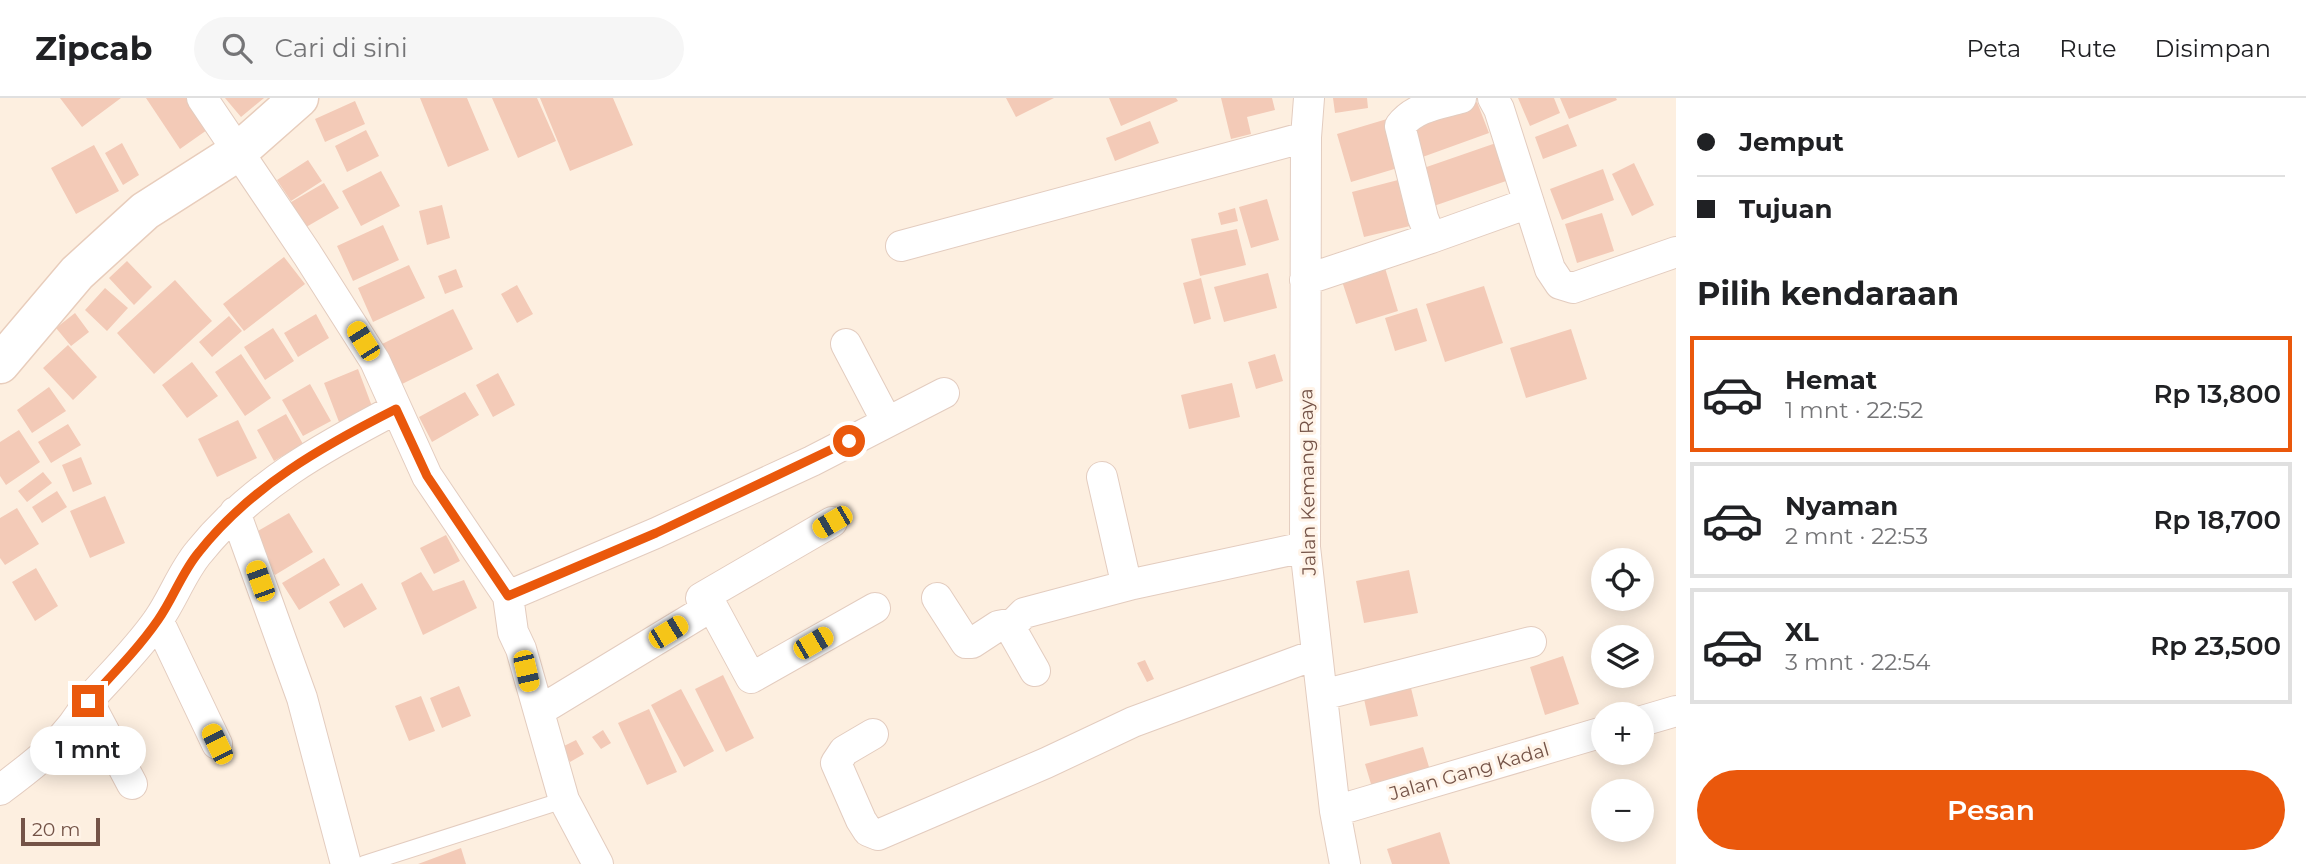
<!DOCTYPE html>
<html lang="id">
<meta charset="utf-8">
<style>
:root{--surface:#fff;--page:#f6f6f6;--text:#202124;--muted:#757577;--line:#e0e0e0;--accent:#ea580c}
body{margin:0;font-family:Montserrat,sans-serif;background:var(--page);color:var(--text);height:100vh;display:flex;flex-direction:column;font-size:26px;white-space:nowrap}
*{box-sizing:border-box;margin:0}
p{font-size:23px;color:var(--muted)}
.icon{flex:none;width:38px;height:38px;fill:none;stroke:currentColor;stroke-width:2;stroke-linecap:round;stroke-linejoin:round}
.map{position:relative;flex:1;overflow:hidden}
.side{display:flex;flex-direction:column;background:var(--surface);width:630px}
.side>*{flex:none}
.top-card{display:grid;align-content:center;height:154px;padding:0 21px;background:var(--surface)}
.buttons{position:absolute;left:1591px;top:450px;display:grid;gap:14px}
.buttons a{display:grid;place-items:center;width:63px;height:63px;border-radius:50%;background:var(--surface);box-shadow:0 4px 18px #0003;font-size:35px}
.scale{position:absolute;left:21px;bottom:18px;width:79px;box-sizing:border-box;padding-left:7px;border:4px solid #745347;border-top:0;font-size:19px;line-height:24px;white-space:nowrap;color:#745347;-webkit-text-stroke:5px #fff3e7;paint-order:stroke}
.end{position:absolute;width:32px;height:32px;margin:-16px;border:9px solid #ea580c;background:#fff;box-shadow:0 0 0 4px #fff}
.from{border-radius:50%}
.bubble{position:absolute;height:49px;border-radius:24px;background:var(--surface);box-shadow:0 4px 18px #0003;font-size:23px;font-weight:600;line-height:49px;text-align:center}
.car{position:absolute;width:21px;height:42px;margin:-21px -10px;border-radius:9px;box-shadow:0 0 5px 2px #0007;background:linear-gradient(#f5c518 24%,#345 0 40%,#f5c518 0 76%,#345 0 86%,#f5c518 0)}
.top-card b{display:flex;align-items:center;gap:24px;height:66px;font-size:26px}
.top-card b+b{border-top:2px solid var(--line)}
.top-card i{width:18px;height:18px;background:var(--text)}
ul{padding:0;list-style:none}
li{display:flex;align-items:center;gap:21px;height:116px;margin:0 14px 10px;padding:0 7px;border:4px solid var(--line);border-radius:0px}
li div{flex:1}
li b{display:block;font-size:26px}
li em{font-style:normal;font-weight:600}
li.active{border-color:var(--accent)}
li>.icon{width:63px;height:63px;stroke-width:1.5}
h2{padding:0 21px;font-size:32px;line-height:84px}
.button{display:flex;gap:14px;margin-top:auto;padding:14px 21px}
.button a{flex:1;height:80px;border-radius:42px;background:var(--accent);color:#fff;font-size:28px;font-weight:600;line-height:80px;text-align:center}
header{display:flex;align-items:center;gap:42px;box-sizing:border-box;height:98px;padding:0 35px;background:var(--surface);border-bottom:2px solid var(--line)}
header strong{font-size:33px}
nav{display:flex;gap:38px;margin-inline-start:auto;font-size:24px}
.search{width:490px;height:63px;background:var(--page);display:flex;align-items:center;gap:18px;box-sizing:border-box;padding:0 24px;border-radius:38px;color:var(--muted);font-size:26px}
main{display:flex;flex:1;min-height:0}
.map>svg:first-child{display:block}
</style>
<header>
<strong>Zipcab</strong>
<div class="search"><svg class="icon" aria-label="search" viewBox="0 0 24 24"><circle cx="10" cy="10" r="6"/><path d="M15 15l6 6"/></svg>Cari di sini</div>
<nav><a>Peta</a><a>Rute</a><a>Disimpan</a></nav>
</header>
<main>
<div class="map">
<svg width="1676" height="766" viewBox="0 0 1676 766">
<rect width="100%" height="100%" fill="#fdefe0"/>
<path fill="#f3cab7" d="M60 0H121L82 29Z
M146 0H186L207 32 180 51Z
M225 0H264L241 19Z
M420 0H467L489 52 448 69Z
M492 0H537L556 43 518 60Z
M540 0H613L633 47 570 73Z
M1006 0H1054L1016 19Z
M1109 0H1176L1178 3 1121 28Z
M1221 0H1272L1275 12 1247 19 1251 36 1231 41Z
M1333 0H1367L1368 10 1335 15Z
M1518 0H1554L1560 15 1530 28Z
M1560 0H1616L1617 2 1569 21Z
M355 3 365 26 325 44 315 21Z
M1477 4 1489 35 1417 61 1406 29Z
M1387 21 1401 69 1351 84 1337 36Z
M1150 23 1159 45 1115 63 1106 40Z
M1568 26 1577 48 1543 61 1535 39Z
M366 32 379 58 347 74 335 48Z
M122 45 139 77 123 87 105 55Z
M1496 45 1509 82 1428 110 1415 73Z
M94 47 119 93 76 116 51 70Z
M308 62 322 83 291 103 277 82Z
M1634 65 1654 107 1632 118 1612 76Z
M1603 71 1614 102 1562 122 1550 91Z
M381 73 400 108 361 128 342 93Z
M1398 82 1410 128 1364 139 1352 94Z
M324 85 339 110 301 132 286 107Z
M1267 101 1279 142 1251 150 1239 109Z
M442 107 450 140 427 147 419 113Z
M1235 110 1238 123 1221 127 1218 115Z
M1602 115 1614 153 1577 165 1565 126Z
M383 127 399 162 353 183 337 148Z
M1237 131 1246 167 1200 178 1191 141Z
M284 159 305 186 244 233 223 206Z
M1382 160 1398 213 1356 226 1339 174Z
M127 163 152 189 134 207 109 180Z
M409 167 425 200 373 224 358 190Z
M456 171 463 189 445 196 438 178Z
M1268 175 1277 210 1224 224 1214 189Z
M1201 180 1211 221 1194 226 1183 185Z
M175 182 212 223 154 276 117 235Z
M517 187 533 216 517 225 501 196Z
M1484 188 1503 245 1445 264 1426 206Z
M105 190 128 210 107 233 85 212Z
M1417 210 1427 243 1395 253 1385 220Z
M453 211 473 251 400 287 380 247Z
M75 215 89 234 71 248 56 230Z
M316 216 329 240 298 259 284 235Z
M229 218 242 233 212 259 199 244Z
M273 230 294 263 265 282 244 249Z
M1571 231 1587 281 1526 300 1510 250Z
M68 247 97 279 73 302 43 270Z
M241 256 271 300 245 318 215 274Z
M1275 256 1283 283 1256 291 1248 264Z
M192 264 218 298 187 320 162 287Z
M358 271 373 311 339 324 324 285Z
M498 275 515 307 493 319 476 287Z
M1232 285 1240 319 1189 331 1181 297Z
M310 286 331 323 303 338 282 302Z
M49 289 66 313 32 335 17 312Z
M465 294 479 317 432 344 419 319Z
M286 316 303 346 274 363 257 332Z
M238 322 257 360 217 379 198 341Z
M68 326 81 347 51 365 38 344Z
M19 332 40 364 6 387 0 378V344Z
M81 359 92 386 73 394 62 367Z
M43 374 52 385 27 404 18 393Z
M57 393 67 409 42 425 32 409Z
M105 398 125 445 90 460 70 413Z
M17 410 39 446 5 467 0 460V420Z
M289 415 313 454 275 477 251 437Z
M446 437 460 463 434 476 420 450Z
M324 460 340 487 299 512 282 485Z
M36 470 58 508 35 523 12 484Z
M1409 472 1418 515 1364 525 1356 483Z
M421 474 433 493 464 482 477 510 423 537 401 485Z
M362 485 377 511 344 530 329 504Z
M1563 558 1579 606 1545 617 1530 569Z
M1145 562 1154 581 1147 584 1137 565Z
M723 577 754 640 726 654 695 591Z
M1409 582 1418 618 1370 628 1362 592Z
M459 588 471 618 442 630 430 600Z
M681 591 714 653 684 669 651 607Z
M421 598 435 633 409 643 395 608Z
M649 611 677 674 647 687 618 625Z
M603 632 611 645 601 651 592 639Z
M576 642 584 656 570 664 562 649Z
M1423 649 1432 679 1374 696 1365 666Z
M1440 734 1450 766H1392L1387 751Z
M461 750 466 766H418Z"/>
<g fill="none" stroke-linecap="round" stroke-linejoin="round">
<defs>
<path id="lane" d="M364 766 564 702"/>
<path id="street" d="M202 0 307 156 375 263 427 378 508 498 513 534 521 551 564 702 598 766
M1309 0 1306 39 1305 449 1335 713 1345 766
M1493 0 1499 11 1550 171 1560 186 1573 190 1676 154
M1431 140 1529 105
M901 148 1306 39
M1305 182 1431 140 1423 120 1400 28C1414 9 1439 6 1461 0
M846 246 887 324
M1102 379 1125 480 1133 486 1305 449
M235 414 302 600 346 766
M508 498 656 435 812 363 944 295
M937 500 966 545H972L998 528 1014 525
M712 508 751 580 875 510
M158 522 217 646
M1035 573 1014 536V525L1024 515 1133 486
M1322 597 1531 544
M88 603 132 686
M539 613 712 508 701 500 832 424
M1642 623 1676 613
M873 636 844 653 836 665 861 722 868 733 878 737 1046 665 1133 624 1317 556
M0 692C33 667 69 641 88 603 111 577 138 551 158 522 173 501 182 474 199 454 252 388 323 349 396 311
M1335 713 1603 634"/>
<path id="secondary" d="M0 266 77 175 145 113 239 53 299 0"/>
</defs>
<use href="#lane" stroke="#e3ccbf" stroke-width="18"/>
<use href="#street" stroke="#e3ccbf" stroke-width="32"/>
<use href="#secondary" stroke="#e8cdbc" stroke-width="41"/>
<use href="#lane" stroke="#fff" stroke-width="16"/>
<use href="#street" stroke="#fff" stroke-width="30"/>
<use href="#secondary" stroke="#fff" stroke-width="38"/>
</g>
<g fill="none" stroke-linecap="round" stroke-linejoin="round">
<path stroke="#ea580c" stroke-width="9" d="M88 603C112 577 138 551 158 522 173 501 182 474 199 454 251 388 323 348 396 311L427 378 508 498 656 435 849 343"/>
</g>
<g text-anchor="middle" stroke-width="6" stroke-linejoin="round" paint-order="stroke">
<g font-size="19" fill="#745347" stroke="#fff3e7">
<text transform="translate(1307 384) rotate(-91)" y="7">Jalan Kemang Raya</text>
<text transform="translate(1469 673) rotate(-16)" y="7">Jalan Gang Kadal</text>
</g>
</g>
</svg>
<div class="buttons">
<a><svg class="icon" aria-label="locate" viewBox="0 0 24 24"><circle cx="12" cy="12" r="6"/><path d="M12 2v4M12 18v4M2 12h4M18 12h4"/></svg></a>
<a><svg class="icon" aria-label="layers" viewBox="0 0 24 24"><path d="M12 4l9 5-9 5-9-5zM3 14l9 5 9-5"/></svg></a>
<a>+</a>
<a>−</a>
</div>
<div class="scale">20 m</div>
<i class="end from" style="left:849px;top:343px"></i>
<i class="end" style="left:88px;top:603px"></i>
<div class="bubble" style="left:30px;top:628px;width:116px">1 mnt</div>
<i class="car" style="left:363px;top:243px;rotate:328deg"></i>
<i class="car" style="left:832px;top:424px;rotate:240deg"></i>
<i class="car" style="left:260px;top:483px;rotate:340deg"></i>
<i class="car" style="left:668px;top:534px;rotate:59deg"></i>
<i class="car" style="left:813px;top:545px;rotate:60deg"></i>
<i class="car" style="left:526px;top:573px;rotate:167deg"></i>
<i class="car" style="left:217px;top:646px;rotate:334deg"></i>
</div>
<section class="side">
<div class="top-card">
<b><i class="from"></i>Jemput</b>
<b><i></i>Tujuan</b>
</div>
<h2>Pilih kendaraan</h2>
<ul>
<li class="active"><svg class="icon" aria-label="car" viewBox="0 0 24 24"><path d="M5 17H2v-5l4-1 3-4h7l3 4 3 1v5h-3M9 17h6M6 11h13"/><circle cx="7" cy="17" r="2"/><circle cx="17" cy="17" r="2"/></svg><div><b>Hemat</b><p>1 mnt · 22:52</p></div><em>Rp 13,800</em></li>
<li><svg class="icon" aria-label="car" viewBox="0 0 24 24"><path d="M5 17H2v-5l4-1 3-4h7l3 4 3 1v5h-3M9 17h6M6 11h13"/><circle cx="7" cy="17" r="2"/><circle cx="17" cy="17" r="2"/></svg><div><b>Nyaman</b><p>2 mnt · 22:53</p></div><em>Rp 18,700</em></li>
<li><svg class="icon" aria-label="car" viewBox="0 0 24 24"><path d="M5 17H2v-5l4-1 3-4h7l3 4 3 1v5h-3M9 17h6M6 11h13"/><circle cx="7" cy="17" r="2"/><circle cx="17" cy="17" r="2"/></svg><div><b>XL</b><p>3 mnt · 22:54</p></div><em>Rp 23,500</em></li>
</ul>
<div class="button"><a>Pesan</a></div>
</section>
</main>
